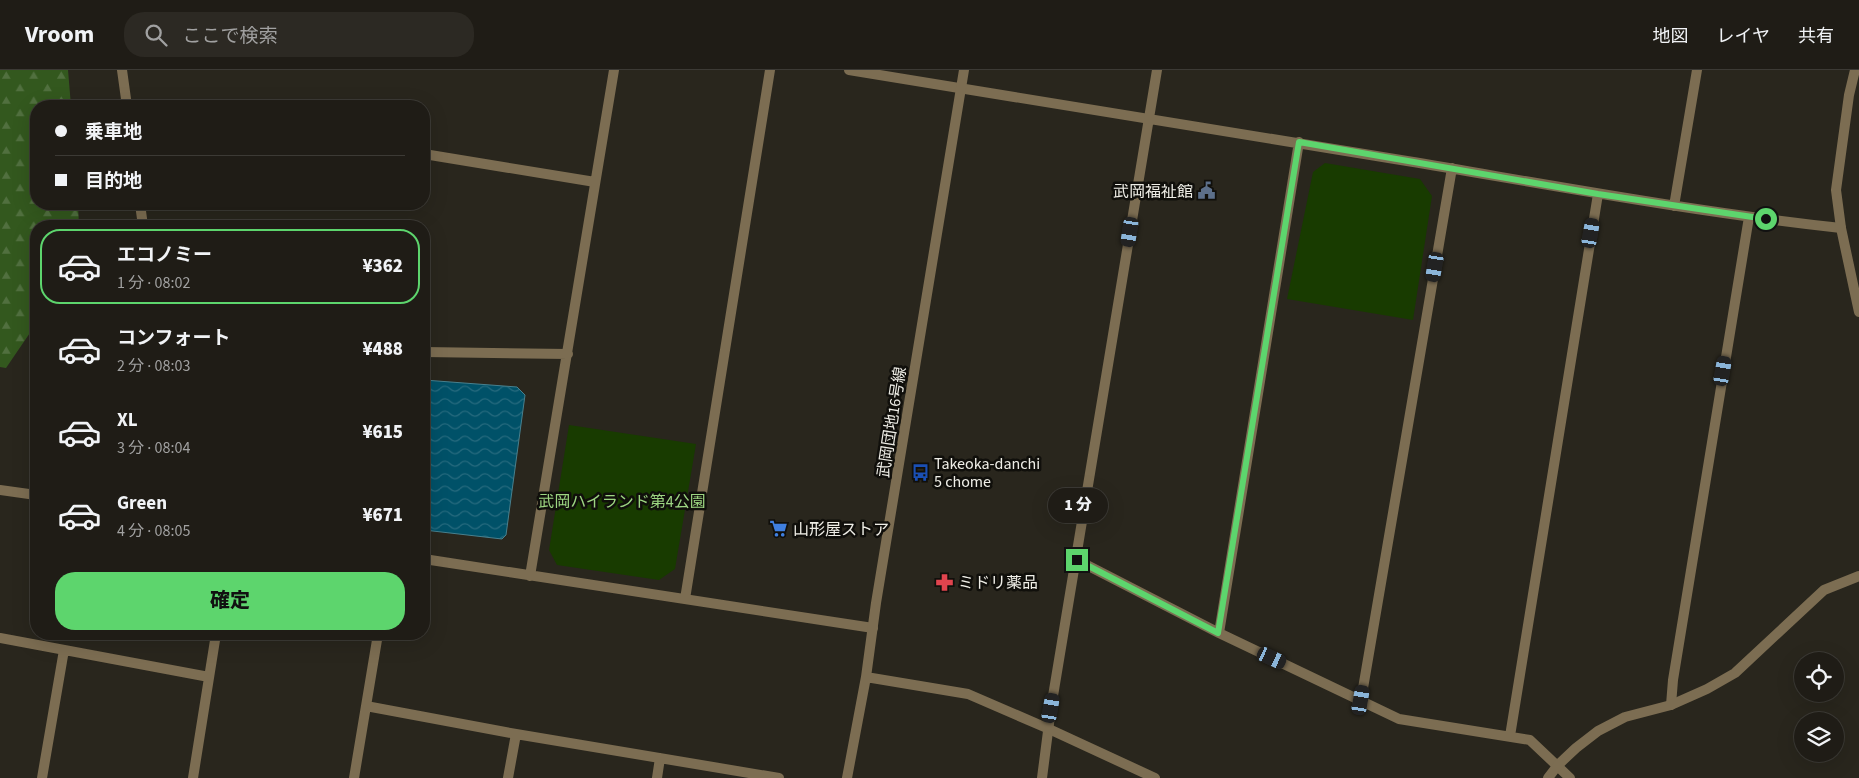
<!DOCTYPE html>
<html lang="ja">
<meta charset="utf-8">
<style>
:root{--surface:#1f1c16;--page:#2c2923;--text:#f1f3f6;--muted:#a1a1a1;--line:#3c3a35;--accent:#5dd56d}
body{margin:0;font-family:"Source Sans 3","Noto Sans JP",sans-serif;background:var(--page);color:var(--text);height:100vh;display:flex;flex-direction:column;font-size:19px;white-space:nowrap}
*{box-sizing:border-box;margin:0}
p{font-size:16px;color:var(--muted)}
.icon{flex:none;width:28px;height:28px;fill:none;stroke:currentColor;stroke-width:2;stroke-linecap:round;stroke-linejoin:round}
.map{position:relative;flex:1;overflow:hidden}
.sheet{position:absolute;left:30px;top:150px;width:400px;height:420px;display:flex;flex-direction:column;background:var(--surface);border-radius:20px;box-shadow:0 5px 20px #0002,0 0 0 1px var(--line)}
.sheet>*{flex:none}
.hud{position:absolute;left:30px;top:30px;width:400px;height:110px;border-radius:20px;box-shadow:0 5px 20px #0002,0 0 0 1px var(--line);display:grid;align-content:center;height:110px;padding:0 25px;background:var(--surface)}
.fabs{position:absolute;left:1794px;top:582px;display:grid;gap:10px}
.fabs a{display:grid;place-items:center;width:50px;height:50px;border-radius:50%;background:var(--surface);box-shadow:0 5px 20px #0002,0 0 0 1px var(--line);font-size:25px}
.end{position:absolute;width:22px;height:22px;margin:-11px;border:6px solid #5dd56d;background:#111;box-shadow:0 0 0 2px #111}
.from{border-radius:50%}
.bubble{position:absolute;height:35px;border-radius:18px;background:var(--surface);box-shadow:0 5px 20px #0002,0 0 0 1px var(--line);font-size:16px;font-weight:800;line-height:35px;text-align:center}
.car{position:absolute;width:15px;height:30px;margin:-15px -8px;border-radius:6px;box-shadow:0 0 4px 1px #0007;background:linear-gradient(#222 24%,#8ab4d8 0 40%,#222 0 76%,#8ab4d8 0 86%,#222 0)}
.hud b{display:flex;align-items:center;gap:18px;height:48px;font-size:19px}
.hud b+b{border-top:1px solid var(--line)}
.hud i{width:12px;height:12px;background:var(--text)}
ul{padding:9px 0 0;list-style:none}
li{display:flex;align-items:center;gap:15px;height:75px;margin:0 10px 8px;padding:0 15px;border:2px solid transparent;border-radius:20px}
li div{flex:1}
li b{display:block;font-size:19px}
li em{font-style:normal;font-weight:800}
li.selected{border-color:var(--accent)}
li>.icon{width:45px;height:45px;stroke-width:1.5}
.primary-button{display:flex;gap:10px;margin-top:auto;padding:10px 25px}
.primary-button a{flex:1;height:58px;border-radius:20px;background:var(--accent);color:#111;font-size:20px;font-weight:800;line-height:58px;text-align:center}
header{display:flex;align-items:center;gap:30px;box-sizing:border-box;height:70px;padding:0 25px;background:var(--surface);border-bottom:1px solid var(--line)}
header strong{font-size:24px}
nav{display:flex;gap:28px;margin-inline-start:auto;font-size:18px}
.search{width:350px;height:45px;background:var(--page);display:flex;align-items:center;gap:12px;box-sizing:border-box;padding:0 18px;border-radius:20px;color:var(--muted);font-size:19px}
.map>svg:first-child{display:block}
</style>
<header>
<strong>Vroom</strong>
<div class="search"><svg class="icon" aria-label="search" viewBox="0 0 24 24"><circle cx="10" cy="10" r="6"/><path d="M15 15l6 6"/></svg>ここで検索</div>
<nav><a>地図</a><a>レイヤ</a><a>共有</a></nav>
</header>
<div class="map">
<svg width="1859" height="708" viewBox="0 0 1859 708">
<defs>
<pattern id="forest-firs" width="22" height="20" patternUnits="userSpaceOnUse" patternTransform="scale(1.25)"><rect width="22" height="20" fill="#33581e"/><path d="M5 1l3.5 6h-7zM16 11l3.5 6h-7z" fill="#51703f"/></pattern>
<pattern id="water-waves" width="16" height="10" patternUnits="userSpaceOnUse" patternTransform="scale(1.25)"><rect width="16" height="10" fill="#005168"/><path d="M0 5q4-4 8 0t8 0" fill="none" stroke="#266a7e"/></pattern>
</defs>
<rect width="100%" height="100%" fill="#29261d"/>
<path fill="#183b00" d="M1325 93 1420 109 1432 126 1413 250 1287 229 1313 102Z
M569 355 696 374 675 499 659 510 557 495 549 480Z"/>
<path fill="url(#forest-firs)" d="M0 0H68L71 36H36V134H78L79 156H36V254L6 298 0 297Z"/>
<path fill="url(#water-waves)" stroke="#48808e" d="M424 310 517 317 525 325 506 465 502 469 424 460Z"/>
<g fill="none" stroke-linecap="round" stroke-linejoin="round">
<path stroke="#7c6d52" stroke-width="10" d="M122 0 127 36
M849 0C1035 29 1221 59 1407 91 1551 115 1695 142 1841 158
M424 84 595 112
M140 134 143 156
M1674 136 1697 0
M424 282 568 284
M0 420 36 425
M424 489 873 558
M1077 490 1219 563 1399 649 1530 670 1570 708
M530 506 614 0
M685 529 770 0
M1219 563 1299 72
M0 568 209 607
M1361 630 1452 98
M1671 635 1673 610 1749 147
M366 636 516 664 779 708
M1510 666 1598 124
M42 708 64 580
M193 708 216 564
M354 708 378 564
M508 708 516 664
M657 708 660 688
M1042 708 1051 638 1157 0"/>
<path stroke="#7c6d52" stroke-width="10" d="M1855 0 1849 25 1836 120 1841 158 1859 242
M866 607 968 624 1049 659 1155 708
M847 708 866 607 876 533 964 0
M1548 708 1558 695 1576 678 1598 661 1625 647 1671 635 1707 619 1735 603 1824 520 1859 506"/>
</g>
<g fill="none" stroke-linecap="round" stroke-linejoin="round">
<path stroke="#5dd56d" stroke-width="6" d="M1077 490 1218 563 1299 72 1598 124 1766 149"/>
</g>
<defs>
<symbol id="civic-bare" viewBox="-9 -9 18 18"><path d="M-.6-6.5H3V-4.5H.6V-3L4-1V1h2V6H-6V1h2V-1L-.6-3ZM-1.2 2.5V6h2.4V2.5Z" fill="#5c6f8a" stroke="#100f0b" stroke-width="2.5" paint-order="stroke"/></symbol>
<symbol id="bus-bare" viewBox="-9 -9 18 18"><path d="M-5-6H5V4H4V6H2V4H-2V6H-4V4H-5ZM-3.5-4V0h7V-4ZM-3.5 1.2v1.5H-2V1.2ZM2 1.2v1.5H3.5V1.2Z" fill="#1a4fb4" stroke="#100f0b" stroke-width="2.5" paint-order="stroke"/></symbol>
<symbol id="supermarket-bare" viewBox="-9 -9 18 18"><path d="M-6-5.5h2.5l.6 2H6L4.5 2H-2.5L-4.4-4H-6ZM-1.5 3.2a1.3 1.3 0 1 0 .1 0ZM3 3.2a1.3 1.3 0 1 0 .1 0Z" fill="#3f7fe0" stroke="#100f0b" stroke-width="2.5" paint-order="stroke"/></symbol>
<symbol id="pharmacy-bare" viewBox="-9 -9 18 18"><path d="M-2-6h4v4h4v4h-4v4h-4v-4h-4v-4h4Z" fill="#e0444e" stroke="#100f0b" stroke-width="2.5" paint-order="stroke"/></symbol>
</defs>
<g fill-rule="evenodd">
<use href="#civic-bare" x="1194" y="108" width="25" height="25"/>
<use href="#bus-bare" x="908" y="390" width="25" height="25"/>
<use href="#supermarket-bare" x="766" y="446" width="25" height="25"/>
<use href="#pharmacy-bare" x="932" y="500" width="25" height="25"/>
</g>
<g text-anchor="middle" stroke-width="5" stroke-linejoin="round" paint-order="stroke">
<g font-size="16" fill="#efeee7" stroke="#100f0b" text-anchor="start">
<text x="1193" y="127" text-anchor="end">武岡福祉館</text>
<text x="934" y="399">Takeoka-danchi<tspan x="934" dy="18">5 chome</tspan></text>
<text x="793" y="465">山形屋ストア</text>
<text x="958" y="518">ミドリ薬品</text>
</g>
<g font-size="16" fill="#efeee7" stroke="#100f0b">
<text transform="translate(891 352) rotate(-81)" y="6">武岡団地16号線</text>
</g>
<g font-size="16" fill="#9dd682" stroke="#100f0b">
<text x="622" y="437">武岡ハイランド第4公園</text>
</g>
</g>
</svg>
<div class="fabs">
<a><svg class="icon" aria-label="locate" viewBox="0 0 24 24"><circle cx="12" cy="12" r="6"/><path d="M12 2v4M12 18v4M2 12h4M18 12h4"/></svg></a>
<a><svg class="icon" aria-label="layers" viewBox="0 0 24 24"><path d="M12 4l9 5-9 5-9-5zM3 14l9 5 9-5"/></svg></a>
</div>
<i class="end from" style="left:1766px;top:149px"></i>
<i class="end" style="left:1077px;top:490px"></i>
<div class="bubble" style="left:1048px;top:418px;width:60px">1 分</div>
<i class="car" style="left:1130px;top:162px;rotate:189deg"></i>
<i class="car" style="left:1591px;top:163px;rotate:10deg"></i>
<i class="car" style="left:1435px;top:197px;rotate:190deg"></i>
<i class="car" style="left:1723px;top:301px;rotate:10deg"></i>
<i class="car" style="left:1272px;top:588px;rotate:115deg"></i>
<i class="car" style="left:1361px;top:630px;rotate:10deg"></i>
<i class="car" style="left:1051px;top:638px;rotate:10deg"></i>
<div class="hud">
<b><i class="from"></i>乗車地</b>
<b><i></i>目的地</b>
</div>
<section class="sheet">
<ul>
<li class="selected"><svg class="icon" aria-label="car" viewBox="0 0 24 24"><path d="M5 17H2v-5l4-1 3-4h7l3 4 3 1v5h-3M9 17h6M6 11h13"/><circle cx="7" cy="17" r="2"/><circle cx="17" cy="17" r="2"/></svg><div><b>エコノミー</b><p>1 分 · 08:02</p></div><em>¥362</em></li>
<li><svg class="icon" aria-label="car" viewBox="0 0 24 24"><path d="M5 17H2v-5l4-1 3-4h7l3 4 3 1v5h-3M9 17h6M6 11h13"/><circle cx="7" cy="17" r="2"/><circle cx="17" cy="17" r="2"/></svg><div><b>コンフォート</b><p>2 分 · 08:03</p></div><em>¥488</em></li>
<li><svg class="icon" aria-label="car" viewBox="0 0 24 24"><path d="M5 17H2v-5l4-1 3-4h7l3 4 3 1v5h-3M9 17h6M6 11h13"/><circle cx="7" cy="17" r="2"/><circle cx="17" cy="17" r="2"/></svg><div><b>XL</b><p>3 分 · 08:04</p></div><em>¥615</em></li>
<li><svg class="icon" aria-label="car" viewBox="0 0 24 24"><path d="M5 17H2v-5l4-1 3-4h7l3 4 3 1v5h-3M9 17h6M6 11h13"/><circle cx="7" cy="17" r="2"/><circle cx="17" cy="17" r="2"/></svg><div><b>Green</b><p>4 分 · 08:05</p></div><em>¥671</em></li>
</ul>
<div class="primary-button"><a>確定</a></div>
</section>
</div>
